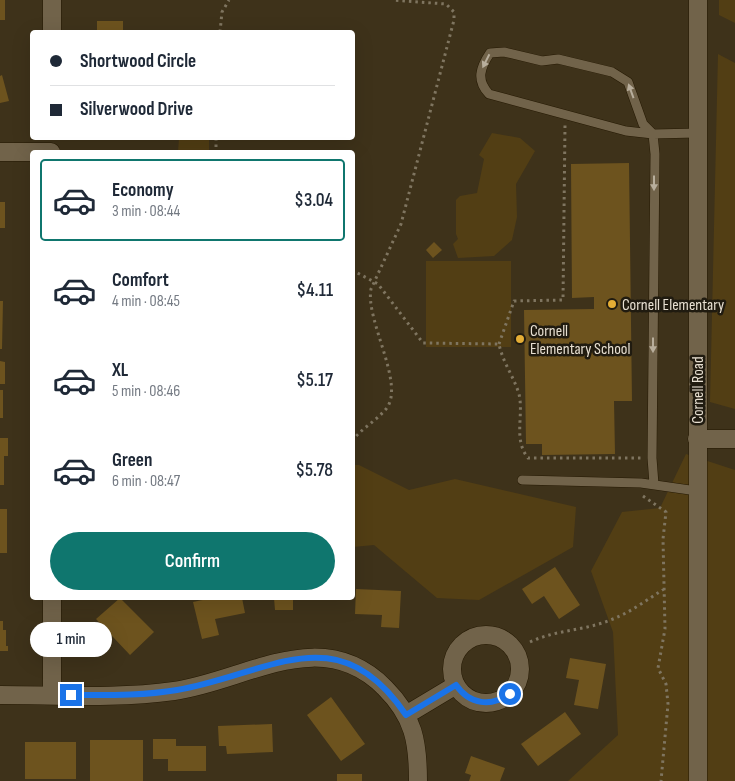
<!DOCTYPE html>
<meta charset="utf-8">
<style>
:root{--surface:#fff;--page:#f2f2f3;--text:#1f2937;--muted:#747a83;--line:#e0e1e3;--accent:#0f766e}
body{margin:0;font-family:"Sofia Sans Condensed",sans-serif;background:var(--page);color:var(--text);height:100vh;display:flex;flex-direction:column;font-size:19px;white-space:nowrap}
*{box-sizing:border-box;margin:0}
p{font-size:16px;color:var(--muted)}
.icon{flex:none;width:28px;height:28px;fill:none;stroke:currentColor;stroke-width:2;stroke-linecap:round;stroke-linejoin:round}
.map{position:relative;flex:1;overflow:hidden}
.sheet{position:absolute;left:30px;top:150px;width:325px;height:450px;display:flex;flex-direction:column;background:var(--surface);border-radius:5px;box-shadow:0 5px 20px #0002}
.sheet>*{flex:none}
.top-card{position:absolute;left:30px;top:30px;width:325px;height:110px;border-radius:5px;box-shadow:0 5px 20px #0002;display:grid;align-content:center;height:110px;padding:0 20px;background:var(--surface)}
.end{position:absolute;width:22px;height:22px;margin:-11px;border:6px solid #1a73e8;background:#fff;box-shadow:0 0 0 2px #fff}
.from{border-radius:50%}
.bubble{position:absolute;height:35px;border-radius:18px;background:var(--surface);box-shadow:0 5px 20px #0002;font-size:16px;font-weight:600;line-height:35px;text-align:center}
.top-card b{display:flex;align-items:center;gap:18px;height:48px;font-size:19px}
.top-card b+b{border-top:1px solid var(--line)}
.top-card i{width:12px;height:12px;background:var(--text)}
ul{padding:9px 0 0;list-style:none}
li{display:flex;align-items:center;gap:15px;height:82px;margin:0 10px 8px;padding:0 10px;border:2px solid transparent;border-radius:5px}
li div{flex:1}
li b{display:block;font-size:19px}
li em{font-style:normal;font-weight:600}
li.active{border-color:var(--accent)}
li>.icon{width:45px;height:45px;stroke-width:1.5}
.button{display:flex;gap:10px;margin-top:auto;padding:10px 20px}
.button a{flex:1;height:58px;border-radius:30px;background:var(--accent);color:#fff;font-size:20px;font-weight:600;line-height:58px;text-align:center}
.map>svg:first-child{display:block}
</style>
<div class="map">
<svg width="735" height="781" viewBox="0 0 735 781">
<rect width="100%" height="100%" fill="#3e321a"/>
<path fill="#523e14" d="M719 0H735V23L719 15Z
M718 54 735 63V409L710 402Z
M492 133 520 138 535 151 516 184 517 217 512 240 494 256 458 258 453 244 458 239 456 234V200L460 196 477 193 484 159 479 155Z
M179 138H209V152H178Z
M426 261H511V347H426Z
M686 454 735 470V781H568L618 735 613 632 591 571 622 512 660 508Z
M352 465H359L409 490 455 479 576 507 573 547 479 600 437 598 374 545 353 547Z"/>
<path fill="#6d531e" d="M0 0H5V20H0Z
M97 21H123V32H97Z
M2 75 9 101 0 103V76Z
M629 163 632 401H614L615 454 542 455V444H526L524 310 594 309V297L572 298 571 164Z
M0 202H5V228H0Z
M434 242 442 250 433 258 426 250Z
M0 301H3L2 349H0Z
M0 361 5 362V384H0Z
M0 390H3V418H0Z
M0 438H8V456H4V485H0Z
M0 509H7V553H0Z
M555 567 580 605 559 619 544 596 532 604 522 589Z
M356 589 401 591 399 628 381 627 382 615 355 614Z
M120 598 154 632 130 655 96 619Z
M212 598H242L245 613 215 619 219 635 202 639 193 602Z
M274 598H293V610H275Z
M0 621H3V630H6V646H8V651H0Z
M570 658 606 664 598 709 574 705 579 680 566 678Z
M331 697 365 744 341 761 307 715Z
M565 712 581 734 538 766 521 744Z
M272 724 273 752 227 754 226 746H219L218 726Z
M153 739H176V746H206V771H168V759H153Z
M90 740H143V781H90Z
M25 742H76V779H25Z
M471 756 505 768 500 781H469L471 775 465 773Z
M337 774H362V781H337Z"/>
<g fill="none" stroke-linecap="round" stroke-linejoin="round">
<defs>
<path id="service" d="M522 480 641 483 697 491
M654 484 652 458 655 154 653 134 643 124 628 82 612 72 558 59 542 61 504 52 490 53C480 68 476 80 489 94L626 131 653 134 697 133"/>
<path id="minor" d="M698 0V781
M52 32V0
M0 152H51
M697 439H735
M52 598V695
M452 669a34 34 0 1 1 68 0a34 34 0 1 1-68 0Z
M0 695C58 695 117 699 174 691 246 681 321 623 385 688 414 717 418 742 418 781
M406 715 456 685"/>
</defs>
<use href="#service" stroke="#251903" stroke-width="10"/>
<use href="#minor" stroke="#251903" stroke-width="19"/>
<path stroke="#7f7560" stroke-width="3" stroke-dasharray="2.5 4" stroke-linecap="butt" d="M220 32 222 12 229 0
M216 138V152
M352 270 378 284 423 343 499 344C503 363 514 377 519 394 524 416 513 439 528 458H642
M499 344 514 301 563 300 565 125
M352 441C362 428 376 421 386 409 406 385 365 320 371 289L401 224 454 20V12L446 4 392 0
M643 496 666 512 663 539 665 629 658 668 666 684 668 704 661 781
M530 642C558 629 585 631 613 619 631 612 648 599 664 589"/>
<use href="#service" stroke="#71634a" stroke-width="9"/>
<use href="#minor" stroke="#71634a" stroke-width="18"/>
</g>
<defs><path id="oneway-solid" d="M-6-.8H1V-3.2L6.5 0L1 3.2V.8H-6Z" transform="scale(1.25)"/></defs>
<g fill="#b8ae9c">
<use href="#oneway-solid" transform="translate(486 61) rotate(117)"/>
<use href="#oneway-solid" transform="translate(631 91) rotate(-110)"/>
<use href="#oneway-solid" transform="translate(654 183) rotate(90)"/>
<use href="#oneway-solid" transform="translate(653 345) rotate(90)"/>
</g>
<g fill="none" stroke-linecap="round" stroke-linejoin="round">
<path stroke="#1a73e8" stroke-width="6" d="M71 695C106 695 142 696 177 690 268 675 337 613 406 715L456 685C470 705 491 707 510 694"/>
</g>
<g fill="#e4ad35" stroke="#201b10" stroke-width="2">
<circle cx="612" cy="304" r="5"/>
<circle cx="520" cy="339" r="5"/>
</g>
<g text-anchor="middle" stroke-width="5" stroke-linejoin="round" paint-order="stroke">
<g font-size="16" fill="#e8e0d2" stroke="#201b10" text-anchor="start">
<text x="622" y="310">Cornell Elementary</text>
<text x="530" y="336">Cornell<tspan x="530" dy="18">Elementary School</tspan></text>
</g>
<g font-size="16" fill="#e8e0d2" stroke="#201b10">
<text transform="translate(697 390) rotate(-90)" y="6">Cornell Road</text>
</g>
</g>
</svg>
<i class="end from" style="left:510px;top:694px"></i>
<i class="end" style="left:71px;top:695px"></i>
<div class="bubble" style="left:30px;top:622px;width:82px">1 min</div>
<div class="top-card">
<b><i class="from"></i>Shortwood Circle</b>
<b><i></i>Silverwood Drive</b>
</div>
<section class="sheet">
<ul>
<li class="active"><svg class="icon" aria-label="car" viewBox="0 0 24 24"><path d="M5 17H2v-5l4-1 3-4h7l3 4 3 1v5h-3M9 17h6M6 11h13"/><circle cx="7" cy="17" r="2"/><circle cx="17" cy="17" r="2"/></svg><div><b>Economy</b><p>3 min · 08:44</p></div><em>$3.04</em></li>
<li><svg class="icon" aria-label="car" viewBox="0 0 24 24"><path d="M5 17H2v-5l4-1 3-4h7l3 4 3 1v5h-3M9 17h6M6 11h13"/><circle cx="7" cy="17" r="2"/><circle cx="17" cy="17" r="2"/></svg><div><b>Comfort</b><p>4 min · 08:45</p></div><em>$4.11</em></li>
<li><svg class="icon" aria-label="car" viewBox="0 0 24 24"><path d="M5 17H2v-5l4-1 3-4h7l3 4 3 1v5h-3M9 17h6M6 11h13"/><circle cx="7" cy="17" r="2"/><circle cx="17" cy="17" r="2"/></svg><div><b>XL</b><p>5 min · 08:46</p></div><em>$5.17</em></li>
<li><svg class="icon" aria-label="car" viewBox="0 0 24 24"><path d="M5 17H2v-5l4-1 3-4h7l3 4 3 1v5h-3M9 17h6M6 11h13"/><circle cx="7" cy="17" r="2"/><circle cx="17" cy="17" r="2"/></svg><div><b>Green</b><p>6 min · 08:47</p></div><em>$5.78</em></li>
</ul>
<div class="button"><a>Confirm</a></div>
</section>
</div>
